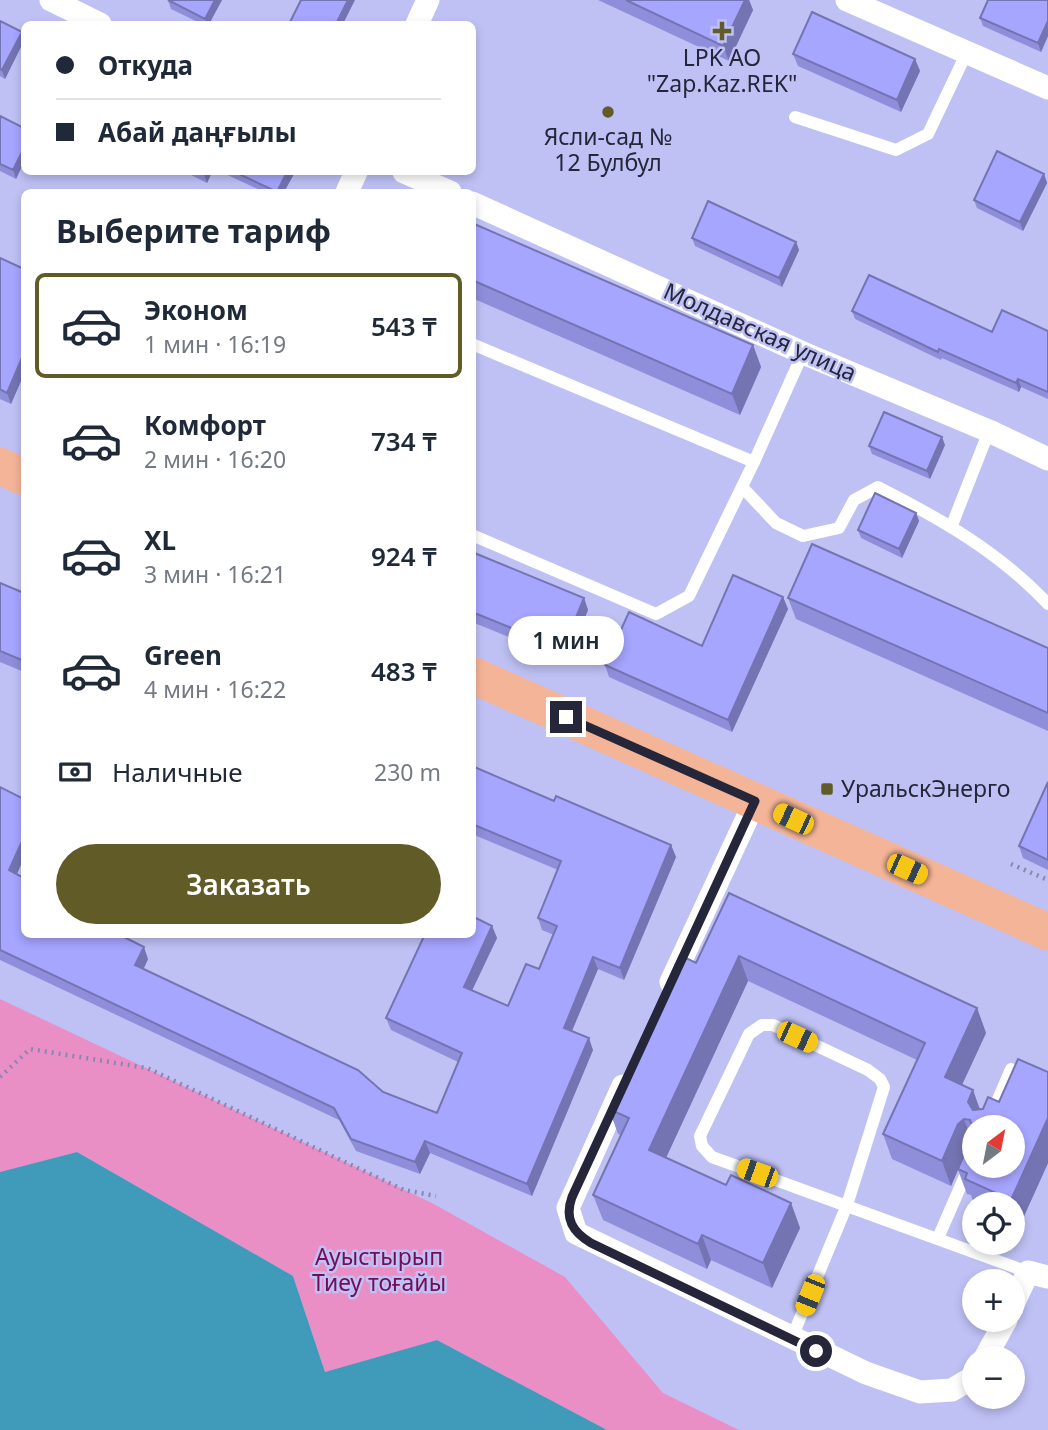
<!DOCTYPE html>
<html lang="ru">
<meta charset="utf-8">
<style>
:root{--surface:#fff;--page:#f2f2f3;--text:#1f2937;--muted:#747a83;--line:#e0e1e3;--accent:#615b28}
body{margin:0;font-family:"Noto Sans",sans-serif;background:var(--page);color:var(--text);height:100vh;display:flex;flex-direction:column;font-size:26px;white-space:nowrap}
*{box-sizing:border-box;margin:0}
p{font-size:23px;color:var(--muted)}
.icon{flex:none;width:38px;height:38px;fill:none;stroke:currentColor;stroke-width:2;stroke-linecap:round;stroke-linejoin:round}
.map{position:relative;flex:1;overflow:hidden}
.panel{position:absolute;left:21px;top:189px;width:455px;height:749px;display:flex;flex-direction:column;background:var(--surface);border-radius:10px;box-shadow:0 4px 10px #0003}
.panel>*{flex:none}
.top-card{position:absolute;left:21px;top:21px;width:455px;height:154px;border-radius:10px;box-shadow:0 4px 10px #0003;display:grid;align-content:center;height:154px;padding:0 35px;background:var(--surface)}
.needle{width:46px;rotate:32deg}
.buttons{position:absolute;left:962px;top:1115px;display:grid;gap:14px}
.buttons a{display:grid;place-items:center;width:63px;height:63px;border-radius:50%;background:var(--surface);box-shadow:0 4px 10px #0003;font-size:35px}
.end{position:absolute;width:32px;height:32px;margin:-16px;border:9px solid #26263a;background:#fff;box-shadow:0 0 0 4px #fff}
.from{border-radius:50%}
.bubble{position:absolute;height:49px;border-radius:24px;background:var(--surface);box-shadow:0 4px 10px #0003;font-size:23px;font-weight:600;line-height:49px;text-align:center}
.car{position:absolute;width:21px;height:42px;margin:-21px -10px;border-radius:9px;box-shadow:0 0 5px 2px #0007;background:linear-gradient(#f5c518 24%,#345 0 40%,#f5c518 0 76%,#345 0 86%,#f5c518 0)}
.top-card b{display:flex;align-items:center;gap:24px;height:66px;font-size:26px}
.top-card b+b{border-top:2px solid var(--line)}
.top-card i{width:18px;height:18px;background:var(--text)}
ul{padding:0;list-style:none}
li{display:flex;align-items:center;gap:21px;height:105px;margin:0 14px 10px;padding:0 21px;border:4px solid transparent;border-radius:10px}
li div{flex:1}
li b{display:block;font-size:26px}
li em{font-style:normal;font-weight:600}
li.on{border-color:var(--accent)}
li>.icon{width:63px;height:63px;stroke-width:1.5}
h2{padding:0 35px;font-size:32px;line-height:84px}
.pay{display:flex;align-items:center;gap:18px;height:77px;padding:0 35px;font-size:26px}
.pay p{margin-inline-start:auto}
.cta{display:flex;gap:14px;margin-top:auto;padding:14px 35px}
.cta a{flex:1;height:80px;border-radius:42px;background:var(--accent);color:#fff;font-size:28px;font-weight:600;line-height:80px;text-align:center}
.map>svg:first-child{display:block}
</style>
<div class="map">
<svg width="1048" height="1430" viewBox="0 0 1048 1430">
<rect width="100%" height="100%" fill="#bfc1f5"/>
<path fill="#ea8fc6" d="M0 999 432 1203 565 1277 663 1393 739 1430H607L437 1340 325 1372 293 1276 77 1152 0 1172Z"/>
<path fill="#409ab9" d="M77 1152 293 1276 325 1372 437 1340 607 1430H0V1172Z"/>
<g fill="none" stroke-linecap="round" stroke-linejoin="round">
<path stroke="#8788b0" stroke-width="4.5" stroke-dasharray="2 5" stroke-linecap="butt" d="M1011 864 1048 880
M0 1077 30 1049 147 1068 404 1190 436 1196"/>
<path stroke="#fff" stroke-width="12" d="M795 117 896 150 928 134 967 52
M472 344 754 462 803 353
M744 489 776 523 803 536 839 528 854 500 878 487C941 519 999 552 1048 604
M952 525 989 431
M472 535 656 614 689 596 754 462
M986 1127 1011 1069
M938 1238 975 1153
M791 1340 847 1205 884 1087 880 1079 868 1070 773 1025H762L749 1034 700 1136 702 1146 712 1157 1028 1272"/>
<path stroke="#fff" stroke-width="23" d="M51 0 100 24
M847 0 1048 88
M417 24 428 0
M404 172 450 192
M347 192 356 172
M472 203 803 353 989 431 1048 459
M671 982 755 801
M623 1086 568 1208 576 1233 866 1373 920 1392 952 1390 975 1376
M1013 1304 1028 1272 1048 1277
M985 1358 1006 1320"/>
<path stroke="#f4b498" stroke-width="37" d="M0 466 24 477
M472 675 1048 932"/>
</g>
<path fill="#8f8edb" d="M168 0H222L209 24H202L171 9Z
M598 0H749L753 10 729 61Z
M1048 0V36L1041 52 983 26 980 18Z
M0 21 22 32 24 40 5 79 0 76Z
M793 54 915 59 920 71 901 112 798 66Z
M0 116 24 128V162L16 179 0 171Z
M185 172H212L207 183Z
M221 172H295L284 192H264Z
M1044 174 1047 183 1023 231 977 208 974 200Z
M472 223 753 345 761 367 740 415 472 298Z
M692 238 796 242 799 250 782 287 695 246Z
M0 258 24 269V374L11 404 0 399Z
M852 311 992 332 1048 331V399L1021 387 1019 392 942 358 941 360 855 319Z
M945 445 930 479 872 454 869 446Z
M916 513 919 521 902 558 861 538 858 530Z
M472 552 584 598 588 610 567 661 472 622Z
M0 583 24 593V672L0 662Z
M783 597 788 609 732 732 609 677 605 665 702 646Z
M788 598 1048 648V731L796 619Z
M472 766 554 801 671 845 676 857 624 980 598 969 572 1031 593 1050 532 1196 430 1153 420 1174 356 1151 339 1120 0 960V787L24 799V858L17 874 24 934 148 959 143 969 383 1092 437 1113 458 1062 391 1030 386 1018 492 926 497 938 472 990 508 1006 539 969 554 935 542 930 538 918 558 870 472 834Z
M1048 782V870L1023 858 1019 846Z
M729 893 977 1008 986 1033 962 1085 973 1090 979 1109 999 1102 1048 1072V1163L1020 1225 1013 1221V1204H974L971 1195 967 1194 958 1170 951 1186 892 1159 883 1134 917 1060 748 981 666 1158 726 1185 791 1203 800 1228 772 1288 711 1260 707 1269 603 1220 593 1195 621 1135 618 1134 609 1109 696 963Z"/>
<path fill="#7474b2" d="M215 0H222L209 24H207L205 19Z
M348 0H355L343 24H336Z
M745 0H749L753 10 729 61 723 46Z
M1048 21V36L1041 52 1038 43Z
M22 32 24 41 5 79 2 70Z
M915 59 920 71 901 112 897 100Z
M24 148V162L16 179 13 170Z
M205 172H212L207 183 204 174Z
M287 172H295L284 192H277Z
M1044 174 1047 183 1023 231 1020 222Z
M796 242 799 250 782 287 779 278Z
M753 345 761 367 740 415 732 394Z
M24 353V374L11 404 7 393Z
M1018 379 1021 387 1019 392 1016 383Z
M942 437 945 445 930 479 927 471Z
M916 513 919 521 902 558 899 549Z
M783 597 788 609 732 732 728 720Z
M584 598 588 610 567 661 563 649Z
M24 837V858L13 882 9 870Z
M671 845 676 857 624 980 620 968Z
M492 926 497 938 468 999 464 987Z
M144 947 148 959 140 977 135 965Z
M739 956 748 981 658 1175 649 1150Z
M593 957 598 969 568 1040 564 1028Z
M977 1008 986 1033 954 1102 945 1077Z
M589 1038 593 1050 532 1196 527 1184Z
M973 1090 982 1115 977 1127 968 1102Z
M1048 1118V1163L1020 1225 1011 1200Z
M964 1119 973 1144 967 1149 951 1186 942 1161 958 1124Z
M425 1141 430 1153 420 1174 415 1162Z
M791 1203 800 1228 772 1288 763 1263Z
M702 1235 711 1260 707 1269 698 1244Z"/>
<path fill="#a6a5ff" stroke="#7474b2" stroke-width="2" fill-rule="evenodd" d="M168 0H215L205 19Z
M301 0H348L336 24H289Z
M626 0H745L723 46Z
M988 0H1048V21L1038 43 980 18Z
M812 12 915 59 897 100 793 54Z
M0 21 22 32 2 70 0 69Z
M0 116 24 128V148L13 170 0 164Z
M997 151 1044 174 1020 222 974 200Z
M235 172H287L277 192Z
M708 201 796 242 779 278 692 238Z
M472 223 753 345 732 394 472 280Z
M0 258 24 269V353L7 393 0 389Z
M869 275 992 332 1002 310 1048 331V392L1018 379 1016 383 939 349 938 352 852 311Z
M884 412 942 437 927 471 869 446Z
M875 493 916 513 899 549 858 530Z
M812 544 1048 648V713L788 598Z
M472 552 584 598 563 649 472 612Z
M733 575 783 597 728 720 605 665 629 612 702 646Z
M0 583 24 593V661L0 651Z
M472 766 554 801 556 796 671 845 620 968 593 957 564 1028 589 1038 527 1184 425 1141 415 1162 351 1139 334 1108 0 950V787L24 799V837L9 870 24 878V934H118L144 947 135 965 358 1070 383 1092 437 1113 462 1053 386 1018 425 934H472V916L492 926 464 987 508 1006 526 964 539 969 557 926 538 918 561 861 472 824Z
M1048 782V860L1019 846Z
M729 893 977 1008 945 1077 973 1090 968 1102 973 1110 983 1109 988 1097 999 1102 1018 1059 1048 1072V1118L1011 1200 965 1179 967 1173 958 1169 974 1131 970 1120 964 1119 958 1124 942 1161 883 1134 925 1043 739 956 649 1150 726 1185 731 1175 791 1203 763 1263 702 1235 698 1244 593 1195 629 1118 609 1109 680 955 696 963ZM975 1127H1013V1166H975Z"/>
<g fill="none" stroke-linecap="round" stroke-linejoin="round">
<path stroke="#26263a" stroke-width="9" d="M566 717 755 801 572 1197C564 1219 573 1232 591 1243L816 1351"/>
</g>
<g fill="#615b28" stroke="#bfc1f5" stroke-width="2.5">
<path d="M718.5 20.5h7v7h7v7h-7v7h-7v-7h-7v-7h7z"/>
<circle cx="608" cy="112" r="7"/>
<rect x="820" y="782" width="14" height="14" rx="3.5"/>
</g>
<g text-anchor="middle" stroke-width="5" stroke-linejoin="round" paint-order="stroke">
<g font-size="23" fill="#26263a" stroke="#bfc1f5">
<text x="722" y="66">LPK AO<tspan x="722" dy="26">"Zap.Kaz.REK"</tspan></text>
<text x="608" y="145">Ясли-сад №<tspan x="608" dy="26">12 Булбул</tspan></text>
<text x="841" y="797" text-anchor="start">УральскЭнерго</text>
</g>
<g font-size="23" fill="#26263a" stroke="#bfc1f5">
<text transform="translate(760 332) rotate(24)" y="8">Молдавская улица</text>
</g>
<g font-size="23" fill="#740d56" stroke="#bfc1f5">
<text x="379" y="1265">Ауыстырып<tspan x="379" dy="26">Тиеу тоғайы</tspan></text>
</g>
</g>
</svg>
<div class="buttons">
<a><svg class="needle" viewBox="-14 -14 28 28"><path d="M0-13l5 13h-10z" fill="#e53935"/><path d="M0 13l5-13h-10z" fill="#747a83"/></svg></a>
<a><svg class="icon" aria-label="locate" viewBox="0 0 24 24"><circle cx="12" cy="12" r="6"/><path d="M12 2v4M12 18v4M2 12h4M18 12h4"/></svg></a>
<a>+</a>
<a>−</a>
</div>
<i class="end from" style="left:816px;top:1351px"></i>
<i class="end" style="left:566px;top:717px"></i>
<div class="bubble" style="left:508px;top:616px;width:116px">1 мин</div>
<i class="car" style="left:793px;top:819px;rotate:295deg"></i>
<i class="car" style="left:907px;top:869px;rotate:114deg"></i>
<i class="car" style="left:797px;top:1037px;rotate:115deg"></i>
<i class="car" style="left:757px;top:1173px;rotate:290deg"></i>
<i class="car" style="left:810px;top:1295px;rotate:202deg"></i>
<div class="top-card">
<b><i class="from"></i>Откуда</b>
<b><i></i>Абай даңғылы</b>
</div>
<section class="panel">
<h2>Выберите тариф</h2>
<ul>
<li class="on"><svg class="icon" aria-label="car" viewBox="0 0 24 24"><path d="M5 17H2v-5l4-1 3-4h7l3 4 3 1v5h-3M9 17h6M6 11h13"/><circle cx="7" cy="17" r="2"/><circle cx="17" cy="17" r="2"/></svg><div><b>Эконом</b><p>1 мин · 16:19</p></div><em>543 ₸</em></li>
<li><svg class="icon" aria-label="car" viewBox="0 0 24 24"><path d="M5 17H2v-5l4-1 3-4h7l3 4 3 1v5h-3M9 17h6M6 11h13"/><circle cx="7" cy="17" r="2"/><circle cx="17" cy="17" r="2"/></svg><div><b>Комфорт</b><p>2 мин · 16:20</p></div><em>734 ₸</em></li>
<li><svg class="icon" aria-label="car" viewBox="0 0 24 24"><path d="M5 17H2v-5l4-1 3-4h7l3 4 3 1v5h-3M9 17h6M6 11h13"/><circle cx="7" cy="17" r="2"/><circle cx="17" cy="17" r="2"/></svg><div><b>XL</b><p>3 мин · 16:21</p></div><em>924 ₸</em></li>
<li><svg class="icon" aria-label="car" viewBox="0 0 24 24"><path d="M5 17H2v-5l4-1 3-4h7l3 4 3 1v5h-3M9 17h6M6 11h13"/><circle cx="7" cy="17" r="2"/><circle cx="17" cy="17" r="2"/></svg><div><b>Green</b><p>4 мин · 16:22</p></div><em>483 ₸</em></li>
</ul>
<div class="pay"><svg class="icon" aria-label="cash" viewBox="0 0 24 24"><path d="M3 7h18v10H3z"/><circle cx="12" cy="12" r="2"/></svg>Наличные<p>230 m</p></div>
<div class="cta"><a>Заказать</a></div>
</section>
</div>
